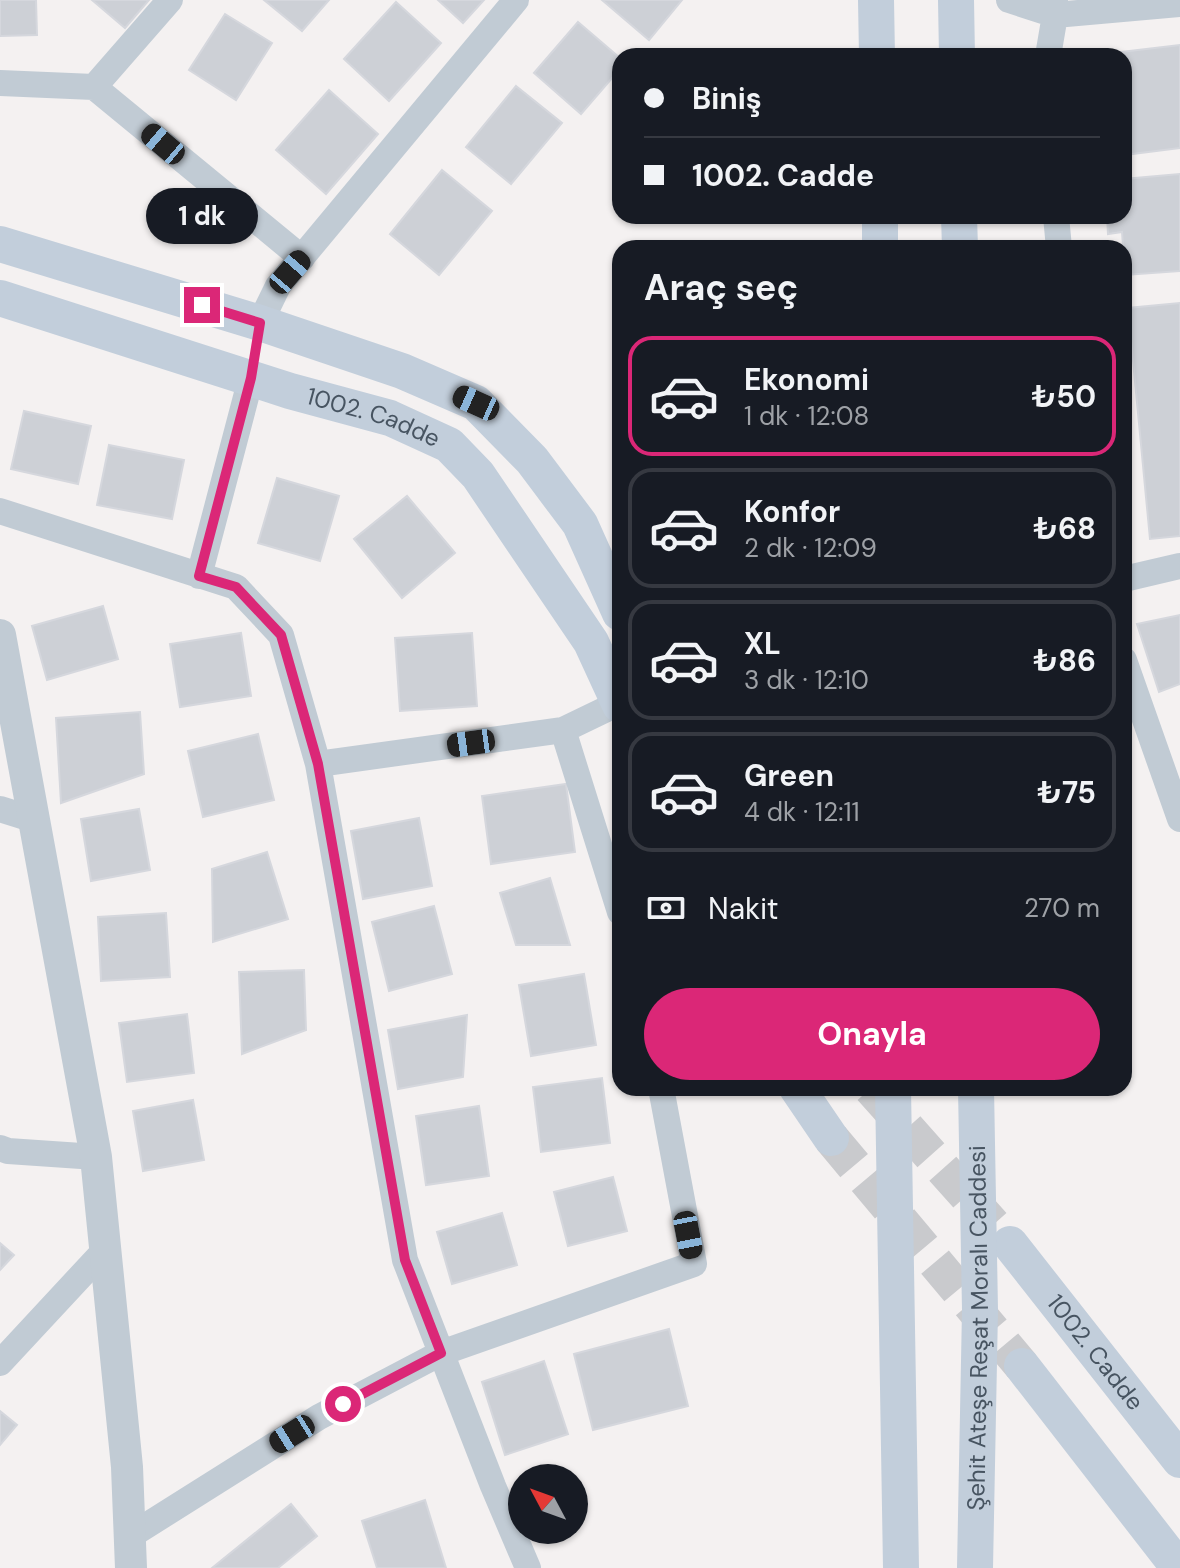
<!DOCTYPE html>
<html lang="tr">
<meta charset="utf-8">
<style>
:root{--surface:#171b24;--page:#20242c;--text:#f1f3f6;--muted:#9ea1a6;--line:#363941;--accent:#db2777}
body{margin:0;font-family:"DM Sans",sans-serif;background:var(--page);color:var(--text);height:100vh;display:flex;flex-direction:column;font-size:30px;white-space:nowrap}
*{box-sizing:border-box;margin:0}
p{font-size:26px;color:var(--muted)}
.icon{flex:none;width:44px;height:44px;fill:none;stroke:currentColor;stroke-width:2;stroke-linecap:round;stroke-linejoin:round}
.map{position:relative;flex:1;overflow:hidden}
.drawer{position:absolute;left:612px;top:240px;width:520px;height:856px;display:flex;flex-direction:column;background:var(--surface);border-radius:24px;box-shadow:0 2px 6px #0004}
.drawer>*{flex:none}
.guide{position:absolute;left:612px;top:48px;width:520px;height:176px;border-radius:24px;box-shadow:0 2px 6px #0004;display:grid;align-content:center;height:176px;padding:0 32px;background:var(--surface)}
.needle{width:52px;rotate:311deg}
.tools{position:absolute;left:508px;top:1464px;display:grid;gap:16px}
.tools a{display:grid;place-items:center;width:80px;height:80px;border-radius:50%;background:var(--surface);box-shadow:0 2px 6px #0004;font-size:40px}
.end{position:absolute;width:36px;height:36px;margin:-18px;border:10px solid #db2777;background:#fff;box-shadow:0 0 0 4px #fff}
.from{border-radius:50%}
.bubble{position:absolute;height:56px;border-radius:28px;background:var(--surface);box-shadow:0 2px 6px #0004;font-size:26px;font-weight:700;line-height:56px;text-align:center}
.car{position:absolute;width:24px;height:48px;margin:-24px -12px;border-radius:10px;box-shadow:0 0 6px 2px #0007;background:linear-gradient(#222 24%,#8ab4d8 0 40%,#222 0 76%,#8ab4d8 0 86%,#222 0)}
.guide b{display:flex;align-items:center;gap:28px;height:76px;font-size:30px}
.guide b+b{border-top:2px solid var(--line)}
.guide i{width:20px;height:20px;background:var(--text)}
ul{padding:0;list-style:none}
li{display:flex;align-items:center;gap:24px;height:120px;margin:0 16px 12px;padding:0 16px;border:4px solid var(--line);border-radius:24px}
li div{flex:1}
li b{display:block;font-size:30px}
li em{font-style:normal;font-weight:700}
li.current{border-color:var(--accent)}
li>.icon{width:72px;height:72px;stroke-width:1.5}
h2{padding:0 32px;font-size:36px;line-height:96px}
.pay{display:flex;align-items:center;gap:20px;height:88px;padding:0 32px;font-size:30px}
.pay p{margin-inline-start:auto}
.cta{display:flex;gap:16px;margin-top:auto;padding:16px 32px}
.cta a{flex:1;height:92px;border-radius:48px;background:var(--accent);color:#fff;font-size:32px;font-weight:700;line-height:92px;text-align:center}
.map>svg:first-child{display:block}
</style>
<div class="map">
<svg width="1180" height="1568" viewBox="0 0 1180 1568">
<rect width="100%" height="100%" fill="#f4f1f1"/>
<path fill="#cdd0d6" stroke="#d5d7dd" stroke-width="2" d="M0 0H36L37 35 0 36Z
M92 0H149L125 28Z
M264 0H329L302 31Z
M438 0H484L463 23Z
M602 0H682L649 40Z
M396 2 441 43 389 101 344 59Z
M225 14 272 43 236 100 189 70Z
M578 22 620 58V69L581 114 534 73Z
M1180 45V148L1124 155V56H1087Z
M516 86 562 123 511 184 466 147Z
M329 90 378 134 326 194 276 150Z
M442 170 492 211 439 275 390 234Z
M1180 174V271L1125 275 1122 232 1108 234 1107 216H1124V179Z
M1180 303V536L1150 539 1128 308Z
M24 411 91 426 78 484 11 469Z
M109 445 184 460 172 519 97 505Z
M277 478 339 496 320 561 258 543Z
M407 496 455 553 402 598 354 539Z
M103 606 118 659 47 680 32 626Z
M1180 615V684L1159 692 1137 624Z
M241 633 251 696 180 707 170 644Z
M472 633 477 706 400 711 395 638Z
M140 712 144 774 61 803 56 718Z
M258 734 274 800 203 817 188 751Z
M566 784 575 852 491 864 482 796Z
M139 809 150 870 91 881 81 819Z
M419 818 432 886 363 899 351 831Z
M267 852 288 919 213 942 212 869Z
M550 878 570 945H516L500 893Z
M434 906 452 974 389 991 372 922Z
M166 913 170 977 101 981 98 917Z
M304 970 306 1030 242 1054 239 972Z
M584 974 596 1045 531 1056 519 985Z
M187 1014 194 1073 127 1082 119 1023Z
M467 1015 463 1077 398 1089 388 1030Z
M602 1078 610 1143 541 1152 533 1087Z
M193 1100 204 1160 143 1171 133 1111Z
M479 1106 489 1176 426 1185 416 1116Z
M613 1177 627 1231 568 1246 554 1192Z
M502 1213 517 1265 452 1284 437 1232Z
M0 1243 14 1255 0 1270Z
M669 1329 688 1406 593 1430 574 1354Z
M544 1361 568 1434 505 1455 482 1382Z
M0 1411 17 1425 0 1445Z
M425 1500 446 1568H377L362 1521Z
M291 1504 317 1536 278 1568H212Z"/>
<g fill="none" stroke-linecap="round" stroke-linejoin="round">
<path stroke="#c9cacd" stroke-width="36" stroke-dasharray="36 18" stroke-linecap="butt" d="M871 1088 993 1225
M831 1138 1022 1366"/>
<path stroke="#c1cbd4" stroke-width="26" d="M1009 0 1055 15 1180 4
M1048 56 1055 15V0
M0 83 94 87 170 0
M94 87 302 258
M1056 216 1059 248
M260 323 278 286 516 0
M0 511 236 587 281 635 318 764 405 1260 493 1486 528 1568
M199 576 251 378
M1124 579 1180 566
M1124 660 1180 819
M563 730 620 912
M318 764 563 730 619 703
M0 809 35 820
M0 1148 8 1151 96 1157
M0 1363 105 1250
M130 1536 319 1417 441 1353 694 1264 661 1088"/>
<path stroke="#c1cbd4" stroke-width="32" d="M0 635 96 1157 127 1467 131 1568"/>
<g stroke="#c2cedb" stroke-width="36">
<path d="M876 0 877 56"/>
<path d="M956 0 957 56"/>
<path d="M880 216V248"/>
<path d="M959 216 960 248"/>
<path d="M0 244 260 323 402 371 476 403 532 460 580 524 620 613"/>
<path id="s1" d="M0 298 290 391 390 418 449 445 478 475 591 642 620 705"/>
<path d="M797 1088 831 1138"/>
<path d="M893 1088 901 1568"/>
<path id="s2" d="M1010 1244 1180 1460"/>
<path d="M1022 1366 1179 1568"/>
<path id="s3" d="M975 1568 980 1310 976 1088"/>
</g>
</g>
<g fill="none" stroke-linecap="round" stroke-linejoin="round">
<path stroke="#db2777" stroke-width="10" d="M202 305 260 323 251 378 199 576 236 587 281 635 318 764 405 1260 441 1353 343 1404"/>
</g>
<g text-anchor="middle" stroke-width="6" stroke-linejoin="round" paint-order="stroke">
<g font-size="24" fill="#475461" stroke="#fff">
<text dy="8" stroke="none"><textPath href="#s1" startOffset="392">1002. Cadde</textPath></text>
<text dy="8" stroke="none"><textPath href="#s3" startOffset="240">Şehit Ateşe Reşat Moralı Caddesi</textPath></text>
<text dy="8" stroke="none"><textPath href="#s2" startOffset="138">1002. Cadde</textPath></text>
</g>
</g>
</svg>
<div class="tools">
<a><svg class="needle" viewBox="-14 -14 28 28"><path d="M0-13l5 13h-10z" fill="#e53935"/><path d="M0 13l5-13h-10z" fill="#9ea1a6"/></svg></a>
</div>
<i class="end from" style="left:343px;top:1404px"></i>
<i class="end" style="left:202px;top:305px"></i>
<div class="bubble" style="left:146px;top:188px;width:112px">1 dk</div>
<i class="car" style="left:163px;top:144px;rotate:310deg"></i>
<i class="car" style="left:290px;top:272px;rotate:41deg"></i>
<i class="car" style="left:476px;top:403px;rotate:294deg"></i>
<i class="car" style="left:471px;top:743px;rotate:262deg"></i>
<i class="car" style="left:688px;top:1235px;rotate:169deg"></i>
<i class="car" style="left:292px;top:1434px;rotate:238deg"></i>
<div class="guide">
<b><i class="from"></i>Biniş</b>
<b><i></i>1002. Cadde</b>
</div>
<section class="drawer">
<h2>Araç seç</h2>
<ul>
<li class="current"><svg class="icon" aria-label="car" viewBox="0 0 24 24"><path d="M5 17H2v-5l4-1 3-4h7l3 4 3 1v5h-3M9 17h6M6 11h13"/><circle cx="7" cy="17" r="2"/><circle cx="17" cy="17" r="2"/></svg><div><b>Ekonomi</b><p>1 dk · 12:08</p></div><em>₺50</em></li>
<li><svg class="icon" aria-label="car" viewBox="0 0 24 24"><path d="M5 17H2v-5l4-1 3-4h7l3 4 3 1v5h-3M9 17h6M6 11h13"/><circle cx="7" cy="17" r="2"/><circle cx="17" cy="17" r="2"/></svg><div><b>Konfor</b><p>2 dk · 12:09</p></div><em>₺68</em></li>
<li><svg class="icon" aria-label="car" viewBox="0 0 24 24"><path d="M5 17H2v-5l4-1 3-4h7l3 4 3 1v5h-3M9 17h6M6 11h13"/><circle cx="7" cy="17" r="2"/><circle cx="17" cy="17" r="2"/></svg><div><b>XL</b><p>3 dk · 12:10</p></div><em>₺86</em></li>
<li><svg class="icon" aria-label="car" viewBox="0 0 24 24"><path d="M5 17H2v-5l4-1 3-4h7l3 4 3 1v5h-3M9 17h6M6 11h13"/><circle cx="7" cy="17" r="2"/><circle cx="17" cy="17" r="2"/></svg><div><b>Green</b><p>4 dk · 12:11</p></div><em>₺75</em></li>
</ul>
<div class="pay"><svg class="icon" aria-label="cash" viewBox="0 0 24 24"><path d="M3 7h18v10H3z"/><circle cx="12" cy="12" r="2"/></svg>Nakit<p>270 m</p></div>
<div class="cta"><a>Onayla</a></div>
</section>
</div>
